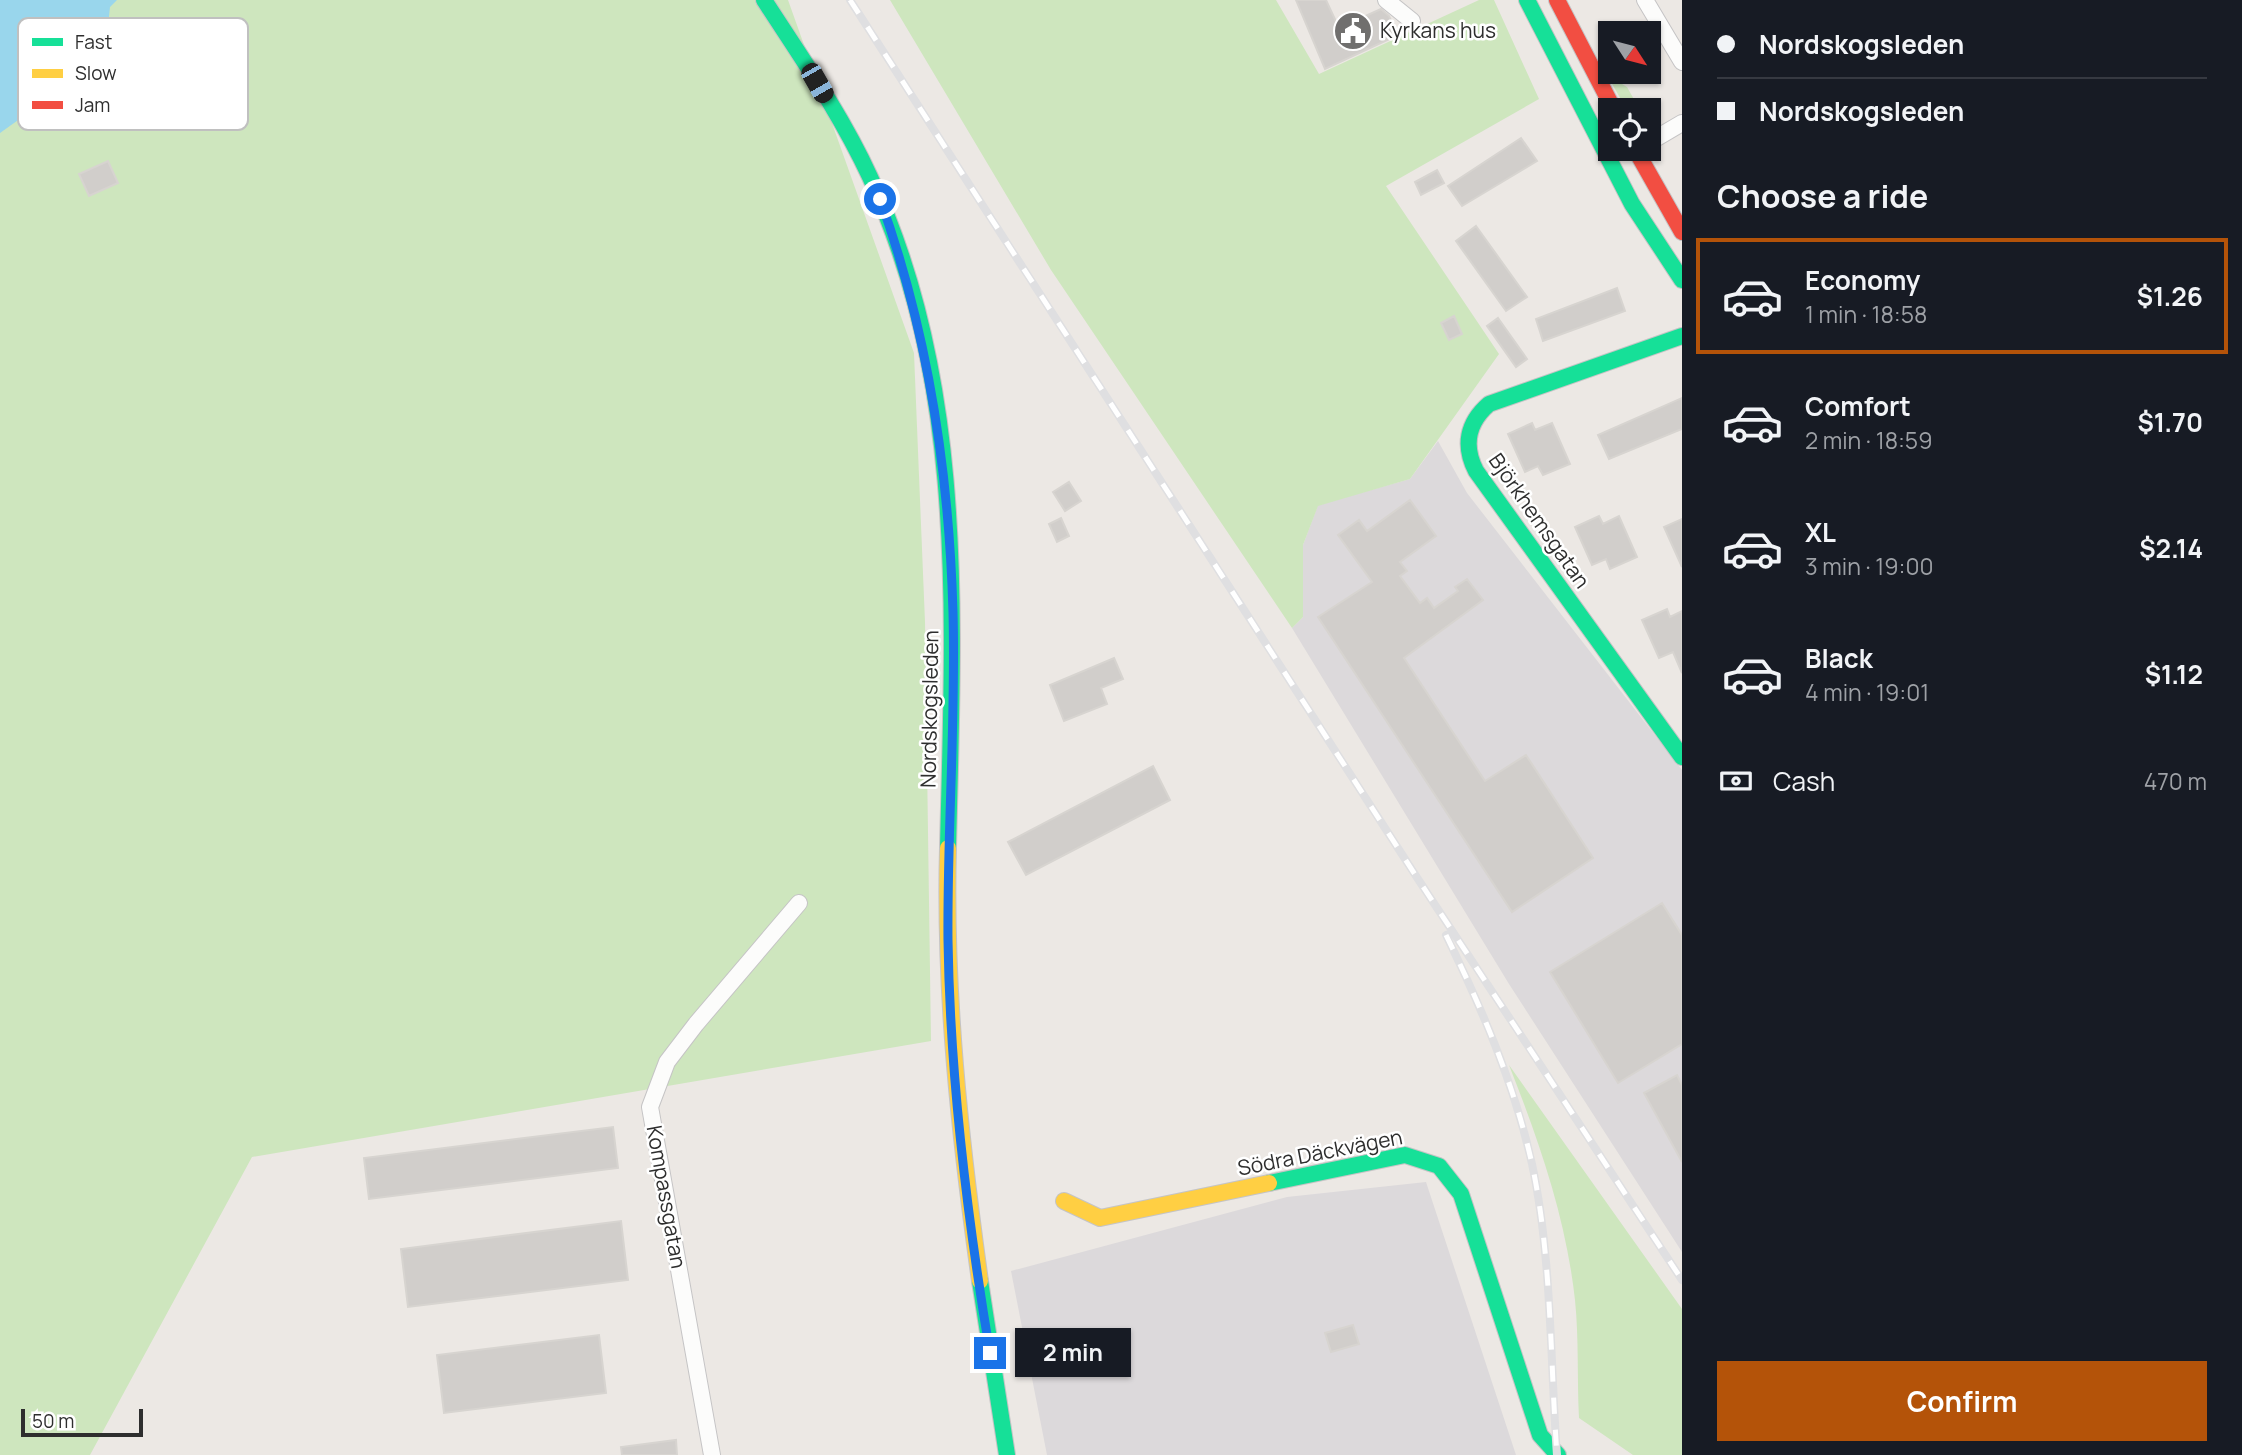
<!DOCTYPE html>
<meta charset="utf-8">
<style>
:root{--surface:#171b24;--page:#242831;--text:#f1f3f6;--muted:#9ea1a6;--line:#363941;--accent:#b45309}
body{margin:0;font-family:Manrope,sans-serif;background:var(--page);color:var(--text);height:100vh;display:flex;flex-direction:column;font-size:26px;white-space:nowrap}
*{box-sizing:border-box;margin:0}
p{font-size:23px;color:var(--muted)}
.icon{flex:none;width:38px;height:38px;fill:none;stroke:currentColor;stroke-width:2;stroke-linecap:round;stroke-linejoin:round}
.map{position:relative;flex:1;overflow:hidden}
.details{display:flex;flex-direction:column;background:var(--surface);width:560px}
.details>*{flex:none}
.banner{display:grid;align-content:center;height:154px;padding:0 35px;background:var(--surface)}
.needle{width:46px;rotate:126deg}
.fabs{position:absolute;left:1598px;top:21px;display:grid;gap:14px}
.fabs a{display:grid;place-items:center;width:63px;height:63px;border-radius:0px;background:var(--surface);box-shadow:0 2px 5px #0004;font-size:35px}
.scale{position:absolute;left:21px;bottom:18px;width:122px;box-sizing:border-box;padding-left:7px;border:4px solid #2e2e2e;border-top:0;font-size:19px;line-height:24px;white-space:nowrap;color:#2e2e2e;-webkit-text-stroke:5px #fff;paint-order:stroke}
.end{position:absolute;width:32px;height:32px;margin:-16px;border:9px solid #1a73e8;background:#fff;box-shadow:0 0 0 4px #fff}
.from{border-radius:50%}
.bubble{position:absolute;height:49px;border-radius:0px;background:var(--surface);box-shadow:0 2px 5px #0004;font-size:23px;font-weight:700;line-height:49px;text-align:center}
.car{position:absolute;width:21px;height:42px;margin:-21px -10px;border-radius:9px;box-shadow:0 0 5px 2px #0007;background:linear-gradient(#222 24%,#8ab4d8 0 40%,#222 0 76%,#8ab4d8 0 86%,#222 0)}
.banner b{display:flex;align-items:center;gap:24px;height:66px;font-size:26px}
.banner b+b{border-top:2px solid var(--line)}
.banner i{width:18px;height:18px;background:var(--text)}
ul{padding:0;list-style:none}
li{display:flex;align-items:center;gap:21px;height:116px;margin:0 14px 10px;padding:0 21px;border:4px solid transparent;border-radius:0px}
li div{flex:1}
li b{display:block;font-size:26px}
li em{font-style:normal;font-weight:700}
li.on{border-color:var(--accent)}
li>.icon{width:63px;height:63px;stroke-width:1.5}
h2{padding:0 35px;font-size:32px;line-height:84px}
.pay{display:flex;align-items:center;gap:18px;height:77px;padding:0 35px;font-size:26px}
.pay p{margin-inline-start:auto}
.button{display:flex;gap:14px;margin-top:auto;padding:14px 35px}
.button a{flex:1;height:80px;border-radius:0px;background:var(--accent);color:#fff;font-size:28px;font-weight:700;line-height:80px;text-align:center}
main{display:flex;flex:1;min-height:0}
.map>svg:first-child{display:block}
</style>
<main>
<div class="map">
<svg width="1682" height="1455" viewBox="0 0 1682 1455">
<rect width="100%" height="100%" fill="#ece8e4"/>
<path fill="#dcd9db" d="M1438 441 1467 493 1682 770V1252L1509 984 1292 628 1303 617V545L1318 505 1410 479Z
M1426 1182 1516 1455H1047L1011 1271 1287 1197Z"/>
<path fill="#cee6be" d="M0 0H788L914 353 925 622 931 1041 252 1157 90 1455H0Z
M890 0H1276L1319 74 1479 0H1494L1539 99 1386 186 1499 354 1410 479 1318 506 1303 545V617L1292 628 1051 270Z
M1607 75 1627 87 1640 110H1627Z
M1509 1065 1682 1309V1455H1633L1579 1418C1577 1379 1579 1339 1575 1300 1566 1218 1539 1141 1509 1065Z"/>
<path fill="#99d6ec" d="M0 0H117L110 7 108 25 98 38 71 60 49 98 0 133Z"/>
<path fill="#d1cecb" stroke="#d7d4d0" stroke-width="2" d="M1296 0H1326L1339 28 1381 9 1389 16 1398 35 1325 69Z
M1521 138 1537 161 1462 206 1448 186Z
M108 161 118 183 89 196 79 174Z
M1437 170 1444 183 1421 195 1415 182Z
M1476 226 1527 297 1506 311 1456 241Z
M1617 288 1625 311 1543 341 1536 319Z
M1454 316 1462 334 1449 340 1441 323Z
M1498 318 1527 359 1516 367 1487 326Z
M1682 398V429L1609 459 1598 435Z
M1532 423 1535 430 1552 423 1570 464 1543 475 1538 466 1525 472 1508 434Z
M1069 482 1081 501 1065 511 1053 492Z
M1410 500 1436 536 1400 562 1407 571 1400 576 1420 603 1427 598 1434 608 1458 591 1455 587 1467 579 1483 600 1404 658 1485 781 1526 755 1593 858 1512 912 1318 617 1372 582 1338 535 1359 520 1367 531Z
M1599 516 1603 524 1619 516 1637 557 1610 569 1606 559 1592 565 1575 527Z
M1061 518 1069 536 1057 542 1049 524Z
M1682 519V567L1664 527Z
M1667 609 1670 617 1682 611V673L1673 652 1659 658 1642 620Z
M1114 658 1123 679 1101 688 1107 704 1064 721 1050 685Z
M1153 766 1170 800 1026 875 1008 842Z
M1662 903 1682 935V1044L1618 1083 1550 972Z
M1677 1075 1682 1085V1162L1644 1093Z
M613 1127 618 1168 369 1199 364 1158Z
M621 1221 628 1280 408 1307 401 1249Z
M1353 1325 1359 1344 1331 1352 1325 1333Z
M599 1335 606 1393 444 1413 437 1355Z
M676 1440 677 1455H622L621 1447Z"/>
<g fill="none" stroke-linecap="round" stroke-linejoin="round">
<defs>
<path id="street" d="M1386 0 1412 21
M1645 0 1682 62
M1648 143 1682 123
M712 1455 650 1107 667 1062 696 1024 799 903"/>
<path id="fast" d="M764 0C801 57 841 114 870 177 968 386 953 624 948 848
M1527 0 1632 204 1682 280
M1682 336 1489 404C1467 423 1463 446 1476 471L1682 757
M1269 1183 1405 1155 1439 1166 1461 1194 1540 1435 1558 1455
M980 1281 1007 1455"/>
<path id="slow" d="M948 848C944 993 960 1138 980 1281
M1064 1201 1100 1218 1269 1183"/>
<path id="jam" d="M1557 0 1614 110
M1635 149 1682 232"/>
</defs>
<use href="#street" stroke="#c5c4c5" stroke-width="18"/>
<use href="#fast" stroke="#c5c4c5" stroke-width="18"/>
<use href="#slow" stroke="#c5c4c5" stroke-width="18"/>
<use href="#jam" stroke="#c5c4c5" stroke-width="18"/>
<use href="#street" stroke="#fcfcfb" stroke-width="16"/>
<use href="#fast" stroke="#16e098" stroke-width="16"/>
<use href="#slow" stroke="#ffcf43" stroke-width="16"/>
<use href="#jam" stroke="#f24e42" stroke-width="16"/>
<defs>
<path id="rail" d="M850 0 1416 876 1682 1280
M1446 935C1482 1009 1514 1083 1532 1164 1552 1257 1550 1360 1557 1455"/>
</defs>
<use href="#rail" stroke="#dfdfe1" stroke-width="8"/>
<use href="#rail" stroke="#fff" stroke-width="5" stroke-dasharray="16" stroke-linecap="butt"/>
</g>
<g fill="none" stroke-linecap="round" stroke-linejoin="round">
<path stroke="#1a73e8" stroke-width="9" d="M880 199C928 332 949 471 953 612 956 721 947 831 948 940 950 1078 967 1217 990 1353"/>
</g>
<defs>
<symbol id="civic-disc" viewBox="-11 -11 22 22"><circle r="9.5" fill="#706f6e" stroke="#fff"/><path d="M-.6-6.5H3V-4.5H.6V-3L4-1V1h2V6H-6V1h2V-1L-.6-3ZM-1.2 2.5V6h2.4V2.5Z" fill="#fff"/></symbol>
</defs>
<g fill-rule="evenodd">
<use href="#civic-disc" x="1331" y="9" width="44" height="44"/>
</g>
<g text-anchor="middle" stroke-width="5" stroke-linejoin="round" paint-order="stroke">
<g font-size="21" fill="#2e2e2e" stroke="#fff" text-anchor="start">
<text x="1380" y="38">Kyrkans hus</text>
</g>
<g font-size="21" fill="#2e2e2e" stroke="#fff">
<text transform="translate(1539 521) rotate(55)" y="7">Björkhemsgatan</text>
<text transform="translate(930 709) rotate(-89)" y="7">Nordskogsleden</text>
<text transform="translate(1320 1153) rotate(-11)" y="7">Södra Däckvägen</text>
<text transform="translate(666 1197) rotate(80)" y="7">Kompassgatan</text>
</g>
</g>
<rect x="18" y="18" width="230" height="112" rx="10" fill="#fff" stroke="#c0c0c0" stroke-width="2"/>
<rect x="32" y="38" width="31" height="8" fill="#16e098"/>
<rect x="32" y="69" width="31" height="9" fill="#ffcf43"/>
<rect x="32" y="101" width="31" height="8" fill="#f24e42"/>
<g font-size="19" fill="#2e2e2e">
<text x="75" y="49">Fast</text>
<text x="75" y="80">Slow</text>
<text x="75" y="112">Jam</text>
</g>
</svg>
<div class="fabs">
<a><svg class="needle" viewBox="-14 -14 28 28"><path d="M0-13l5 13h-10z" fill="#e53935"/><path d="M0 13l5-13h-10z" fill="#9ea1a6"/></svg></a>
<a><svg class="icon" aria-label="locate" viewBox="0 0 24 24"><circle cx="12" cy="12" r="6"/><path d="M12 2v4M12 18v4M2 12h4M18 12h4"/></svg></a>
</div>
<div class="scale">50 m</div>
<i class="end from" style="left:880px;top:199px"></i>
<i class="end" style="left:990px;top:1353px"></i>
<div class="bubble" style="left:1015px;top:1328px;width:116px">2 min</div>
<i class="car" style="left:817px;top:83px;rotate:150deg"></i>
</div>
<section class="details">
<div class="banner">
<b><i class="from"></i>Nordskogsleden</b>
<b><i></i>Nordskogsleden</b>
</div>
<h2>Choose a ride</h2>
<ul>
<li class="on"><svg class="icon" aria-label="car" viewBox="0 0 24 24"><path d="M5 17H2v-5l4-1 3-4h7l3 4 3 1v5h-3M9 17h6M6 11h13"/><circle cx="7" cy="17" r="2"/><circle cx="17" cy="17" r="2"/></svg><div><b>Economy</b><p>1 min · 18:58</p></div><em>$1.26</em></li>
<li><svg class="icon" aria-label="car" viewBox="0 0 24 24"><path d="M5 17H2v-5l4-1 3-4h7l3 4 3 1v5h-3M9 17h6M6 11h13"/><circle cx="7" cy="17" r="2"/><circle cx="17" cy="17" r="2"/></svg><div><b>Comfort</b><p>2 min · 18:59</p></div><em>$1.70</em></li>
<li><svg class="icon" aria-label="car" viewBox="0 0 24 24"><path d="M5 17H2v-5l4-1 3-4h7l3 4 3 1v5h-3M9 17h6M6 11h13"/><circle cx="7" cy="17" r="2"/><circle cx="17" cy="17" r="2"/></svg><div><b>XL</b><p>3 min · 19:00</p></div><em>$2.14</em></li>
<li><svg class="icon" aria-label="car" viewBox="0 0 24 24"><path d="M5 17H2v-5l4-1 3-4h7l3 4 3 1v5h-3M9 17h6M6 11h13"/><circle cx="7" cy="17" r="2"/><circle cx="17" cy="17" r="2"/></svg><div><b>Black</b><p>4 min · 19:01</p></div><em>$1.12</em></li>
</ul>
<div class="pay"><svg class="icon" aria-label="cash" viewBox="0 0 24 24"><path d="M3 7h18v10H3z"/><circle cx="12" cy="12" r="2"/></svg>Cash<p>470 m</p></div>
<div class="button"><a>Confirm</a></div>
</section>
</main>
